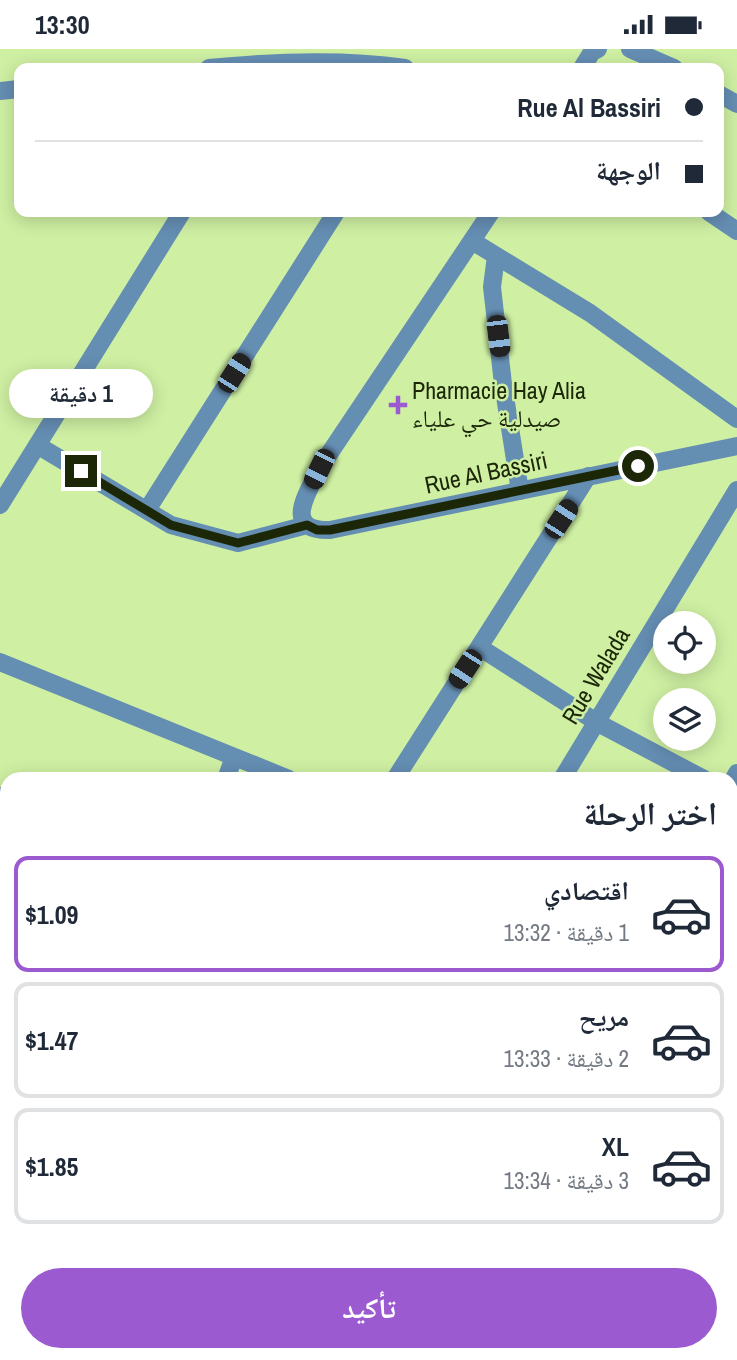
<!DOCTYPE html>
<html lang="ar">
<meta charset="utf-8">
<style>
:root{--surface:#fff;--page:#f2f2f3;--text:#1f2937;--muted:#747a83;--line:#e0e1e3;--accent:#9b5ad0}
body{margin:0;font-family:"Archivo Narrow","Noto Naskh Arabic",sans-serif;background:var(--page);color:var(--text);direction:rtl;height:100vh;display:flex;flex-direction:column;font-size:26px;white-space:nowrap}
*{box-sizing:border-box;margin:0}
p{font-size:23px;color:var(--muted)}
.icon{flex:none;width:38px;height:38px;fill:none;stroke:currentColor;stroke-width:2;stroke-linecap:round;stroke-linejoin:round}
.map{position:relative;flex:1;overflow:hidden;direction:ltr}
.sheet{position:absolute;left:0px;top:723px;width:738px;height:590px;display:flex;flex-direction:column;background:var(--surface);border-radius:21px 21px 0 0;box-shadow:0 4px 18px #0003;direction:rtl}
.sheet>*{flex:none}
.banner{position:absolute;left:14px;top:14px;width:710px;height:154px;border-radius:14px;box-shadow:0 4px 18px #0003;direction:rtl;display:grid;align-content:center;height:154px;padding:0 21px;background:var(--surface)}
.controls{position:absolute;left:653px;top:562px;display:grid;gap:14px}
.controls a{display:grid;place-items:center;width:63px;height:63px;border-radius:50%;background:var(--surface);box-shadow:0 4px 18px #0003;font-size:35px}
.end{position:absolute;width:32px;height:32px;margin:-16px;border:9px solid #1c2708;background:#fff;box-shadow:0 0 0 4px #fff}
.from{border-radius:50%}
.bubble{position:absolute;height:49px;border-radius:24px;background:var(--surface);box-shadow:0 4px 18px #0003;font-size:23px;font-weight:700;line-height:49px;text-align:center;direction:rtl}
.car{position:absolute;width:21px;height:42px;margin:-21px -10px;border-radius:9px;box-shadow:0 0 5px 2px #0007;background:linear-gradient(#222 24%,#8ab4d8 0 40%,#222 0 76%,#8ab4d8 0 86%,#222 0)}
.banner b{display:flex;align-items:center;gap:24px;height:66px;font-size:26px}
.banner b+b{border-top:2px solid var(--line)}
.banner i{width:18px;height:18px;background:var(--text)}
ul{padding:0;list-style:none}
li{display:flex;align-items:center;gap:21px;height:116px;margin:0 14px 10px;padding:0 7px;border:4px solid var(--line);border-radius:14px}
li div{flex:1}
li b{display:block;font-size:26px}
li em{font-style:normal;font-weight:700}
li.selected{border-color:var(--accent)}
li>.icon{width:63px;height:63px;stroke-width:1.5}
h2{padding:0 21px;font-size:32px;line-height:84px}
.button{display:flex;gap:14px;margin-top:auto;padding:14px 21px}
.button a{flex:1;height:80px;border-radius:42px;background:var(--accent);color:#fff;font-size:28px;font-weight:700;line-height:80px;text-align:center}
.status{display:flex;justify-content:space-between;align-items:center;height:49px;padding:0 35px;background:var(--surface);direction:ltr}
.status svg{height:19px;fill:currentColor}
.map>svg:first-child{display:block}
</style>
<div class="status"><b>13:30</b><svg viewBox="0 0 49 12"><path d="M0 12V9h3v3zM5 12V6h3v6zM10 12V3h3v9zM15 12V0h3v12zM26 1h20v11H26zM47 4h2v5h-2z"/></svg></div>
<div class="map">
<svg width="737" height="1311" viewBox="0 0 737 1311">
<rect width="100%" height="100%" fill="#cff0a3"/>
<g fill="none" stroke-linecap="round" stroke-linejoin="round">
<path stroke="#658eb3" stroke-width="18" d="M630 0 674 19
M209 19C271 13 343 10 405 19
M582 19 592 3 598 0
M0 42 19 40
M719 45 737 55
M491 163 319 420C308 444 281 482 330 481L737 397
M709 163 737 182
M472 192 590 264 737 370
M496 207 492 238 503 335 520 442
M37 396 171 476 238 494 307 476
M0 456 182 163
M147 461 336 163
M479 598 598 674 704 730
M0 613 289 730
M226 730 234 708
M395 730 588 427
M562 730 737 441
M732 733 737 724
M0 747 7 751
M0 887 7 891
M732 904 737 907
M732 1013 737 1016
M732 1164 737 1168
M0 1210 7 1199
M732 1283 737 1275
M679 1306 688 1311
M191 1311 194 1306
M349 1311 353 1306
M712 1311 716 1306"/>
</g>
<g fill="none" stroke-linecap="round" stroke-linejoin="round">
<path stroke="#1c2708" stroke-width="9" d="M81 422 171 476 238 494 307 476 317 481H330L638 417"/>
</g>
<path fill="#9b5ad0" stroke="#cff0a3" stroke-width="2.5" d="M394.5 345.5h7v7h7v7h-7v7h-7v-7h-7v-7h7z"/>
<g text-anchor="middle" stroke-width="5" stroke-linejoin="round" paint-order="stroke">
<g font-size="24" fill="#1c2708" stroke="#cff0a3" text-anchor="start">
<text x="412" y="350">Pharmacie Hay Alia<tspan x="412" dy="28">صيدلية حي علياء</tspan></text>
</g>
<g font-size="24" fill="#1c2708" stroke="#cff0a3">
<text transform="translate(486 424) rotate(-12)" y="8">Rue Al Bassiri</text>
<text transform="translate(596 627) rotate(-59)" y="8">Rue Walada</text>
</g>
</g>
</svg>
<div class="controls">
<a><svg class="icon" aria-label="locate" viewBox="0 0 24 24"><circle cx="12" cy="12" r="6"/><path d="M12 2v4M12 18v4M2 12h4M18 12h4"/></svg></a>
<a><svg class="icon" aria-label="layers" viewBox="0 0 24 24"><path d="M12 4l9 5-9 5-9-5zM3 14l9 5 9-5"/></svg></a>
</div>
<i class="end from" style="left:638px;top:417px"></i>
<i class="end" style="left:81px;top:422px"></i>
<div class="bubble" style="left:9px;top:320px;width:144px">1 دقيقة</div>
<i class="car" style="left:498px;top:287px;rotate:173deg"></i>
<i class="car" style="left:234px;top:324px;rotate:32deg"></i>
<i class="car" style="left:319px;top:420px;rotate:206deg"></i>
<i class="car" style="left:561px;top:470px;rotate:33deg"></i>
<i class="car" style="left:465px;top:620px;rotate:213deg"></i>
<div class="banner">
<b><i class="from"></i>Rue Al Bassiri</b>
<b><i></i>الوجهة</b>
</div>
<section class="sheet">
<h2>اختر الرحلة</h2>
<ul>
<li class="selected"><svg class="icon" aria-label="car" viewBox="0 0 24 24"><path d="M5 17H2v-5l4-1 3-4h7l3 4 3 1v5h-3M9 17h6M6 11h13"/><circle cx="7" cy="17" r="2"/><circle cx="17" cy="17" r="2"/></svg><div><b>اقتصادي</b><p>1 دقيقة · 13:32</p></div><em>$1.09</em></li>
<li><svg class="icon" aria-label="car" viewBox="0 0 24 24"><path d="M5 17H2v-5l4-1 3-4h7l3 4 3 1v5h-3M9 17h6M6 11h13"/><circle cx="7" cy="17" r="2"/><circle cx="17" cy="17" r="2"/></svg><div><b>مريح</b><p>2 دقيقة · 13:33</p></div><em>$1.47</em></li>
<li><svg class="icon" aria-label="car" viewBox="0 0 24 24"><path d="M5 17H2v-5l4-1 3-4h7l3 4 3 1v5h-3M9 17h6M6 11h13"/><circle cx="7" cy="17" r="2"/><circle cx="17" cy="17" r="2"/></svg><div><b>XL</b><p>3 دقيقة · 13:34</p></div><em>$1.85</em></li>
</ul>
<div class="button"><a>تأكيد</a></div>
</section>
</div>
